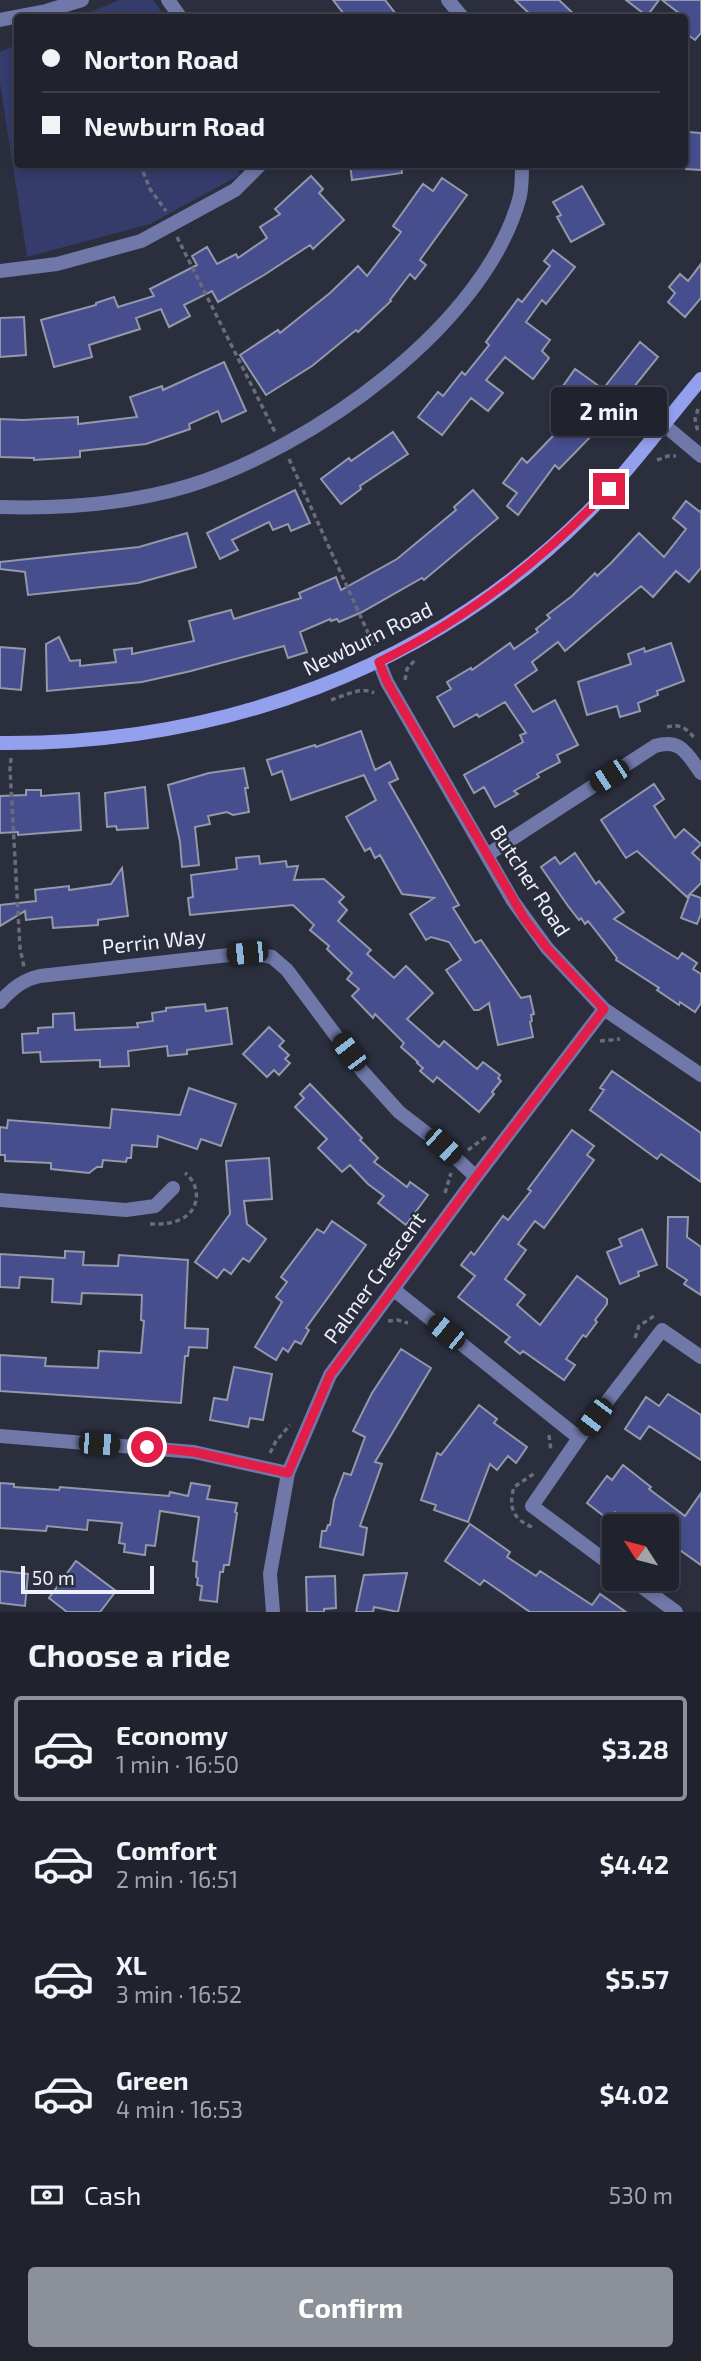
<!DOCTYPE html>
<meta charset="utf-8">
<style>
:root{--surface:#20222e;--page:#282a36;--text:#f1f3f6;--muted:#a2a4aa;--line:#3d3f4a;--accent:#8c9099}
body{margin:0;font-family:"Exo 2",sans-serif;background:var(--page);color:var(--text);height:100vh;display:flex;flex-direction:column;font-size:26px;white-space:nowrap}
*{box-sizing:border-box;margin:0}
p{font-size:23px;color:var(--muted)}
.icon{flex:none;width:38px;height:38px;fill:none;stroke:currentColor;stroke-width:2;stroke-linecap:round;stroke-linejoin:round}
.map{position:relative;height:1612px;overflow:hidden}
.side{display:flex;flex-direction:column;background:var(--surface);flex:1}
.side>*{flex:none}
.hud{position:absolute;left:14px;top:14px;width:674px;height:154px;border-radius:7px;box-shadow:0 4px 10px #0003,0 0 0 2px var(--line);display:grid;align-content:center;height:154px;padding:0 28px;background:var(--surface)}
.needle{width:46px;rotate:306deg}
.controls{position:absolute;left:602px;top:1514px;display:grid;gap:14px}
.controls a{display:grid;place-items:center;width:77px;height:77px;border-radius:7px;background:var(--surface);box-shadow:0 4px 10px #0003,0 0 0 2px var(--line);font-size:35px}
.scale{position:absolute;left:21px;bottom:18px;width:133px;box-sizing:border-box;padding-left:7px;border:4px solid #eef0fb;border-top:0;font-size:19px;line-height:24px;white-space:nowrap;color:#eef0fb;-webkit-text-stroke:5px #2b2e3d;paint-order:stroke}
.end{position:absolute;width:32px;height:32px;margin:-16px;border:9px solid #e11d48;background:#fff;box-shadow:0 0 0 4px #fff}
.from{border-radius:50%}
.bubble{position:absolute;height:49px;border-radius:7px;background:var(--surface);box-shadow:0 4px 10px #0003,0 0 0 2px var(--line);font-size:23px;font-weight:700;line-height:49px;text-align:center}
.car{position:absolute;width:21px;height:42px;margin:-21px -10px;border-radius:9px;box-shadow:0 0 5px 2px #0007;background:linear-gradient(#222 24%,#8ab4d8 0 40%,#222 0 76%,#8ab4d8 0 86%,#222 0)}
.hud b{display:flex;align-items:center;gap:24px;height:66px;font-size:26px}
.hud b+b{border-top:2px solid var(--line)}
.hud i{width:18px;height:18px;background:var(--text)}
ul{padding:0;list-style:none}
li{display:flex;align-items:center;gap:21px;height:105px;margin:0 14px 10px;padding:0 14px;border:4px solid transparent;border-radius:7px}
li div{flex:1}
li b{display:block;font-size:26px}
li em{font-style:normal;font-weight:700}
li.on{border-color:var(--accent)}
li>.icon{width:63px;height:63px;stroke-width:1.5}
h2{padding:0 28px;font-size:32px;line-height:84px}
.pay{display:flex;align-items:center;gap:18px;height:77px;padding:0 28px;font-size:26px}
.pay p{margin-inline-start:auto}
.cta{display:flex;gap:14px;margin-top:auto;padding:14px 28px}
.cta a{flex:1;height:80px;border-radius:7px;background:var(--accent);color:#fff;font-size:28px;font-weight:700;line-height:80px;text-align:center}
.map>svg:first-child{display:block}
</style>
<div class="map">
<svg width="701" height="1612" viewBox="0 0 701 1612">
<rect width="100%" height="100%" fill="#2b2e3d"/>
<path fill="#353b6a" d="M119 0H153L165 17H79Z
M17 44 18 164 241 165 238 176 150 224 27 257 0 83V52Z"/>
<path fill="#464e8e" stroke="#9498ab" stroke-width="2" d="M333 0H385L399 18H347Z
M515 0H559L578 18H534Z
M626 0H659L647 16Z
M662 0H701V33L695 40 684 32V17Z
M688 132 701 133V170L686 169Z
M350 164H401L402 173 352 180Z
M311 176 323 189 319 193 344 220 313 249 310 245 264 275 218 302 212 291 184 305 190 316 169 327 161 309 136 318 140 329 89 345 92 357 54 367 41 320 96 305V303L114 297 118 307 154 296 150 289 197 265 192 256 207 247 217 264 236 254 238 258 267 238 260 227 280 214 275 209Z
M442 178 467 195 420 260 426 265 415 279 410 274 390 300 391 301 358 332 356 330 312 366 266 395 240 355 278 330 280 333 330 293 358 266 367 276 401 232 393 226 423 184 433 191Z
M582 186 604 224 571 242 557 217 561 215 553 202Z
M553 250 575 267 546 304 542 300 526 322 550 340 542 351 549 358 533 379 505 357 486 380 503 393 488 411 471 398 442 435 418 417 438 392 443 396 462 372 465 375 489 345 486 342 518 299 522 302 550 266 544 261Z
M701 264V298L685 317 668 302 675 293 669 287 680 274 688 281Z
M24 317 26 355 0 357V318Z
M640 342 658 357 621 403 624 404 602 434 597 430 559 469 555 465 518 515 507 506 517 493 503 483 522 458 527 463 574 414 554 399 575 369 603 389Z
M224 362 246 411 222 422 218 411 189 424 190 429 146 444 80 451V457L34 460V458L0 457V419L23 420 78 417V424L137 417 130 397 162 386 163 390Z
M393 432 408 454 360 486 361 489 341 504 321 479 349 458 351 461Z
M295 490 310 523 291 531 288 524 273 530 269 522 232 540 238 550 220 559 207 533Z
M473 490 498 518 424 580 422 578 362 612 339 622 337 619 331 621 330 619 300 632 307 652 288 658 284 646 191 671 142 682 47 691 46 644 59 637 70 661 80 660V666L116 662 114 650 132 648V654L194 641 189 621 231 610 234 619 301 598 299 593 336 577 341 590 397 559 456 510 454 507Z
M686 501 700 512 701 510V568L689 582 676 571 653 597 641 586 565 651 558 642 532 662 537 670 515 685 533 712 555 700 578 745 557 755 560 762 537 774 539 777 514 791 518 794 495 807 484 787 474 793 464 775 523 742 520 735 526 733 505 702 479 717 477 714 454 727 437 697 451 689 447 682 471 668 472 670 510 643 514 649 538 632 536 629 550 618 547 615 572 596 595 573 597 576 611 563 639 533 664 557 686 529 673 518Z
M187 533 196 567 138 583 28 595 25 572 0 569V562L139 547Z
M671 643 684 681 657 691 658 695 638 703 640 711 620 717 617 706 587 715 578 682 631 664 628 654 644 648 645 652Z
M0 647 25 649 21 690 0 688Z
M361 731 375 770 390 762 398 779 389 783 459 905 453 908 475 943 481 940 521 998 530 996 534 1014 531 1015 532 1021 530 1022 533 1037 498 1045 489 1003 479 1010H474L446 970 461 960 449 942 431 937 426 940 410 914 434 898 402 894 380 855 375 858 370 848 365 851 346 817 376 800 364 775 291 800 282 771 272 775 267 760 315 745 316 747Z
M244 768 248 788H245L249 812 233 815 227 812 208 816 210 824 195 827 199 865 182 867 180 842 168 785 209 773Z
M654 784 664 799 654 806 675 838 684 829 701 844 692 853 701 861V883L687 897 637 851 626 858 601 820Z
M145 787 148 828 117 830 116 826 107 827 105 793Z
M26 790H41V796L79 793 81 830 18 835V832L0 833V796L26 795Z
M575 853 596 884 599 881 624 912 614 919 678 959 682 953 697 963 693 969 701 974V1003L695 1012 680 1002 679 1005 657 990 659 988 616 960 617 958 588 921 585 924 581 918 579 920 568 906 541 867 555 857 560 864Z
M259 856 260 864 286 861 287 867 298 866 294 880 324 879 344 897 339 902 347 910 338 921 371 950 367 954 394 978 406 966 433 993 407 1019 439 1047 444 1041 477 1069 483 1062 500 1075 498 1078 501 1081 492 1092 494 1094 479 1112 437 1077 433 1082 420 1071 423 1068 417 1063 418 1062 401 1047 404 1043 375 1014 373 1018 352 996 359 989 347 979 352 973 327 949 329 946 310 930 314 925 293 905 190 915 188 898 193 897 191 875 237 869 236 858Z
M122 868 128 916 98 920V925L53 928 52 917 26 920 25 911 0 926V905L36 901 35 890 69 886V890L111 884Z
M690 894 701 898V914L697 924 681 918Z
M205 1004 206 1011 227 1008 232 1044 187 1050V1054L168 1056 167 1046 128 1051 129 1066 100 1067V1060L41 1062 40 1052 23 1053 22 1034 38 1033V1028L53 1027V1014L74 1013 75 1030 138 1027 137 1023 153 1021 152 1013 166 1011V1008Z
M269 1027 284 1041 279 1046 289 1055 285 1059 290 1063 279 1075 274 1070 267 1077 243 1054Z
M612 1071 701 1133V1182L661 1154 657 1159 590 1110 604 1090 600 1088Z
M310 1084 362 1138 360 1140 378 1158 374 1162 407 1187 410 1182 428 1195 406 1225 378 1203 384 1196 368 1184 350 1165 342 1172 318 1148 327 1139 295 1107 304 1098 300 1094Z
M189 1088 236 1104 221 1146 201 1139 197 1149 158 1136 157 1147 132 1145 131 1158H127L126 1162 103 1160 102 1167H97L89 1173 51 1169V1163L5 1161V1155H0V1127L7 1128 8 1120 110 1128 112 1109 180 1115Z
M572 1130 594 1146 587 1155 594 1160 544 1228 535 1221 518 1244 526 1250 505 1279 525 1295 517 1305 540 1325 577 1276 607 1299V1304L595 1320 597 1322 586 1337 583 1335 566 1359 575 1365 564 1380 523 1351 520 1354 505 1342 510 1337 458 1297 475 1276 461 1265 471 1252 474 1255 503 1216 508 1220 531 1191 528 1189Z
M269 1158 272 1199 244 1201 247 1224 266 1239 249 1262 243 1258 231 1274 224 1269 217 1278 195 1262 230 1214 226 1161Z
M668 1217H688L687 1237 701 1247V1295L684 1284 687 1280 667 1267Z
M332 1221 366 1245 306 1328 309 1330 301 1344 295 1341 288 1352 283 1348 276 1360 255 1347 282 1302 276 1297 287 1282 281 1277 317 1229 324 1233Z
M642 1229 657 1265 638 1272 639 1276 620 1284 607 1252 622 1246 619 1239Z
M65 1251 84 1252 83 1265 118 1266 119 1255 188 1260 185 1328 208 1329 207 1348 189 1347 188 1356H185L181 1403 0 1391V1355L46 1358 45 1366 98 1368 99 1351 141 1353 144 1321 141 1320 142 1295 82 1293 81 1304 52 1302 53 1279 20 1277 19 1288 0 1287V1254L65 1258Z
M401 1349 431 1368 375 1462 382 1464 360 1526 367 1528 363 1555 320 1547 322 1531H326L328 1525H330L334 1500 344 1473 351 1475 365 1437 353 1431 372 1393Z
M234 1367 272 1374 263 1420 250 1418 248 1427 210 1420 214 1398 227 1400Z
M668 1394 701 1415V1460L649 1426 640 1439 625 1429 646 1397 659 1406Z
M479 1405 497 1419 494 1423 527 1447 516 1463 508 1456 497 1470 490 1464 468 1522 434 1510 436 1505 421 1500 437 1453 441 1455Z
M623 1465 651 1487 649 1489 685 1516 701 1493V1565L667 1541V1526H637L615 1512 609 1520 587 1503 607 1476 612 1480Z
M0 1483 14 1484V1487L59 1490 60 1487 169 1496 170 1492 188 1496 191 1483 210 1486 207 1499 237 1503 235 1512 237 1513 229 1565H224L223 1572H220L217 1602 200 1600 202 1586 197 1585 198 1578 196 1577 197 1562 193 1561 199 1517 160 1511 155 1546 146 1545 145 1555 124 1552 125 1544 119 1543 122 1523 88 1520 87 1530 47 1526 46 1531 0 1528Z
M470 1524 510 1552 507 1557 536 1576 540 1571 592 1605 600 1594 626 1612H530L484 1580 480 1585 445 1561Z
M76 1561 116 1591 100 1612H67L49 1598Z
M0 1571 28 1574 25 1606 0 1603Z
M407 1573 398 1612 374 1607 373 1612H356L364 1575Z
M335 1576 336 1608 324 1609V1612H307L306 1577Z"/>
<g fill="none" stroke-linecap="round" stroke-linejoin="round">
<path stroke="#696c7a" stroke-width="3.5" stroke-dasharray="5 3.5" stroke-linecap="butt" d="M140 164 150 189 166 211
M177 237 276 434
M698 409 695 419 698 432
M289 459 374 646
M657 460 668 456H676
M405 680 407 669 415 660
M331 700C344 696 361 686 374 693
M667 727C679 723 688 729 695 739
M11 758 10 769 20 948 24 967
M513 870 517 854
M600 1041 620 1039
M468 1150 487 1136
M445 1193 451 1173
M150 1224C160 1224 171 1224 179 1220 200 1212 202 1186 185 1173
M388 1321 397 1320 408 1323
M635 1338 639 1326 654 1316
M549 1435 551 1451
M270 1453 276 1441 290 1425
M532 1527C513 1519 508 1507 514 1487L535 1473"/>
<path stroke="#6f78a8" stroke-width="14" d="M168 0 181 18
M448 0 463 18
M0 20 46 11 82 0
M0 271 57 264 141 241 235 190 261 164
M663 424 701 456
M0 507C63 509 128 504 188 486 311 448 486 326 520 196 522 186 522 175 522 164
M379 662 387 682 513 901 547 948 604 1009 701 1075
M487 855 655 746C681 738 687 754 701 773
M0 1002C12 989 22 980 40 976L247 953 272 957 287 970 363 1072 399 1112 443 1146 476 1177
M0 1200 126 1210 155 1206 173 1188
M393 1289 579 1438
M0 1436 194 1452 288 1473
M614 1567 532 1506 579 1438 662 1330 701 1357
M630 1578 676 1612
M273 1612 270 1574 288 1473 330 1375 476 1177 604 1009"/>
<path stroke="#93a0ed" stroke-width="14" d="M0 743C219 745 432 669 588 512 629 471 664 423 701 379"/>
</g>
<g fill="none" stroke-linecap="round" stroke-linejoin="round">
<path stroke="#e11d48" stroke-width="9" d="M147 1447 194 1452 288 1473 330 1375 476 1177 604 1009 547 948 524 918 387 682 379 662C466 619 543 560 609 489"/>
</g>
<g text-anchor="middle" stroke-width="5" stroke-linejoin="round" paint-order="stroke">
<g font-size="21" fill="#eef0fb" stroke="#2b2e3d">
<text transform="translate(368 639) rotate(-26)" y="7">Newburn Road</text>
<text transform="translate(530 881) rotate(57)" y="7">Butcher Road</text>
<text transform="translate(154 942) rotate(-6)" y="7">Perrin Way</text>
<text transform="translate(375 1278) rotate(-54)" y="7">Palmer Crescent</text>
</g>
</g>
</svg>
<div class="controls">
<a><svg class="needle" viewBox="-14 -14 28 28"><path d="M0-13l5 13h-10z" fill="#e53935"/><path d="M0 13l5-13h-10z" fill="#a2a4aa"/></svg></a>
</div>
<div class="scale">50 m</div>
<i class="end from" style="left:147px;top:1447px"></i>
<i class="end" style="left:609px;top:489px"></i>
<div class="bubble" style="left:551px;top:387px;width:116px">2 min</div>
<i class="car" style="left:609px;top:776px;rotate:237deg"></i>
<i class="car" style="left:247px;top:953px;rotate:264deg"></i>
<i class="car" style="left:349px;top:1052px;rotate:323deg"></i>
<i class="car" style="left:443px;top:1146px;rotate:133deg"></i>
<i class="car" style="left:446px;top:1332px;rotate:309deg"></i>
<i class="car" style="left:595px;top:1417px;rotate:217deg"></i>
<i class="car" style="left:99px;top:1444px;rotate:94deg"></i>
<div class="hud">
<b><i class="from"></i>Norton Road</b>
<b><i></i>Newburn Road</b>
</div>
</div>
<section class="side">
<h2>Choose a ride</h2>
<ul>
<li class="on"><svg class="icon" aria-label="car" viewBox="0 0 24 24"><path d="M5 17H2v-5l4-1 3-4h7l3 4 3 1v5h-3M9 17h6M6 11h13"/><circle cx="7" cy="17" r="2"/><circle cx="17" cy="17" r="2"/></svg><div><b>Economy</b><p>1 min · 16:50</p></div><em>$3.28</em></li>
<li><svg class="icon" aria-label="car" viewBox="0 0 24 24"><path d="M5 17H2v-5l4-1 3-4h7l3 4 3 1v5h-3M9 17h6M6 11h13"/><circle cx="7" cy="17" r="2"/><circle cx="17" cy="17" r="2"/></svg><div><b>Comfort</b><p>2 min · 16:51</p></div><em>$4.42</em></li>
<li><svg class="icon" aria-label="car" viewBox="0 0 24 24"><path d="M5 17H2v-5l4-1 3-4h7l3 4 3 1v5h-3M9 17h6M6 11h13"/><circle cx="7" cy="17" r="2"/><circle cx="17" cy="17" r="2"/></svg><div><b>XL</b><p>3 min · 16:52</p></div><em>$5.57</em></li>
<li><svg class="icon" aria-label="car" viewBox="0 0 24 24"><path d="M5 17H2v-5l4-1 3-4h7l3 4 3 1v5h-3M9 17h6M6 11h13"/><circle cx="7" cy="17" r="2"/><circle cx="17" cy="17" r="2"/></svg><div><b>Green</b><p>4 min · 16:53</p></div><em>$4.02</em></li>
</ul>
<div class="pay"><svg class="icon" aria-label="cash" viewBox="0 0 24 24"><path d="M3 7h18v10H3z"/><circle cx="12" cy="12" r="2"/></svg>Cash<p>530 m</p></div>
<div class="cta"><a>Confirm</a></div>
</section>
